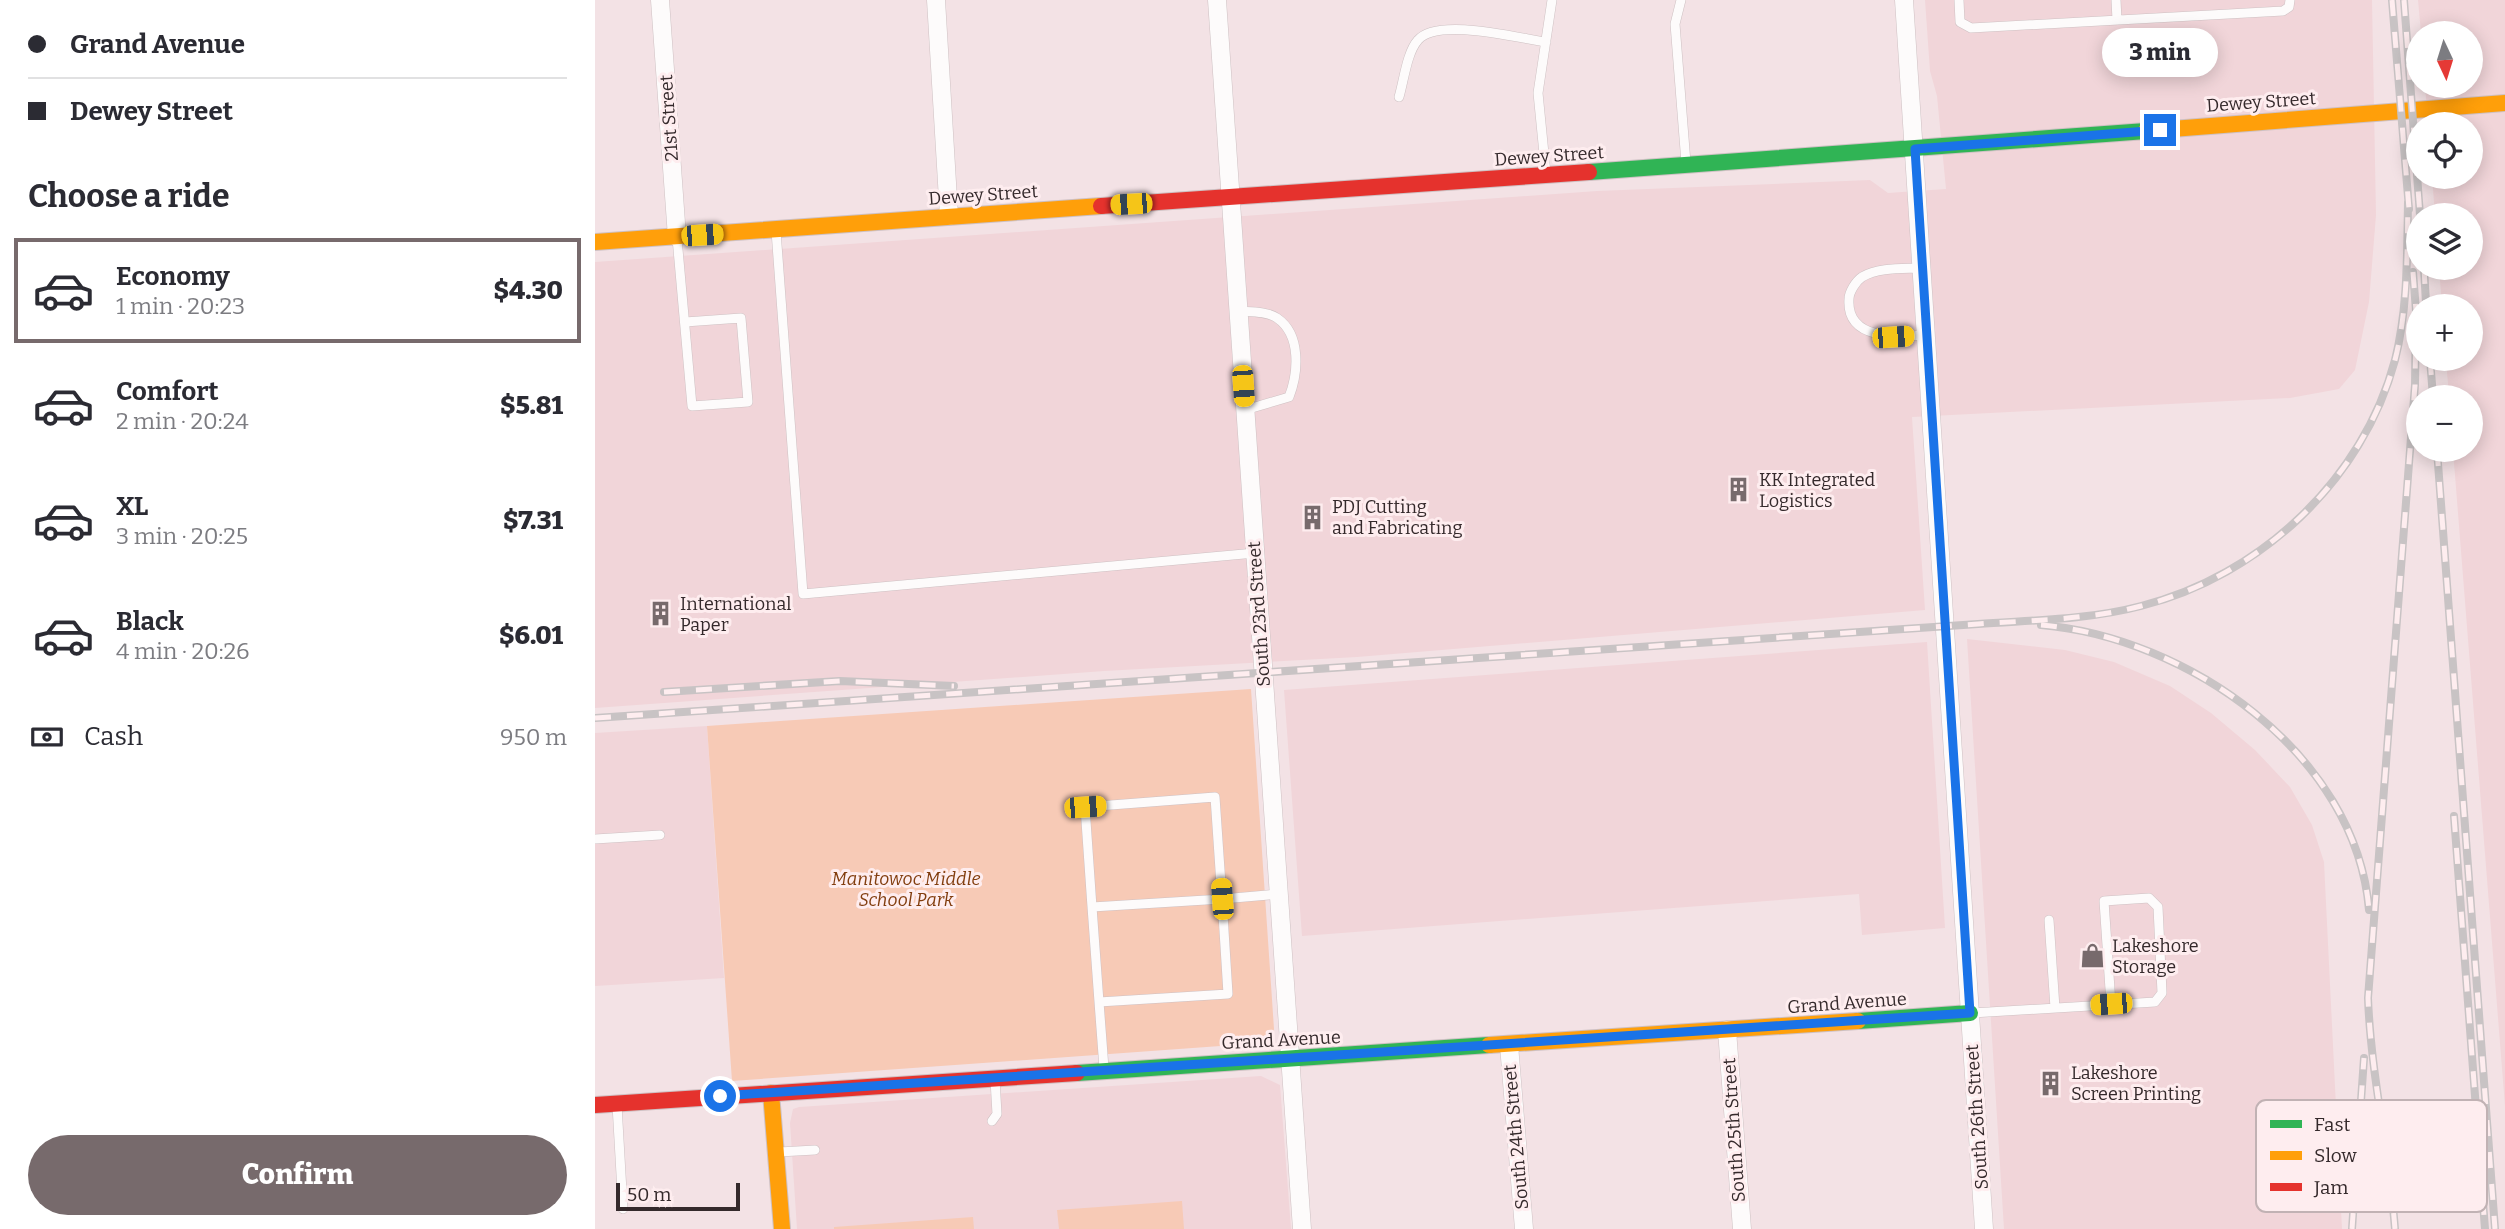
<!DOCTYPE html>
<meta charset="utf-8">
<style>
:root{--surface:#fff;--page:#f7f7f7;--text:#2b2b33;--muted:#7c7c81;--line:#e1e1e2;--accent:#776a6c}
body{margin:0;font-family:Bitter,serif;background:var(--page);color:var(--text);height:100vh;display:flex;flex-direction:column;font-size:26px;white-space:nowrap}
*{box-sizing:border-box;margin:0}
p{font-size:23px;color:var(--muted)}
.icon{flex:none;width:38px;height:38px;fill:none;stroke:currentColor;stroke-width:2;stroke-linecap:round;stroke-linejoin:round}
.map{position:relative;flex:1;overflow:hidden}
.panel{display:flex;flex-direction:column;background:var(--surface);width:595px}
.panel>*{flex:none}
.hud{display:grid;align-content:center;height:154px;padding:0 28px;background:var(--surface)}
.needle{width:46px;rotate:176deg}
.controls{position:absolute;left:1811px;top:21px;display:grid;gap:14px}
.controls a{display:grid;place-items:center;width:77px;height:77px;border-radius:50%;background:var(--surface);box-shadow:0 4px 18px #0003;font-size:35px}
.scale{position:absolute;left:21px;bottom:18px;width:124px;box-sizing:border-box;padding-left:7px;border:4px solid #34292b;border-top:0;font-size:19px;line-height:24px;white-space:nowrap;color:#34292b;-webkit-text-stroke:5px #feedef;paint-order:stroke}
.end{position:absolute;width:32px;height:32px;margin:-16px;border:9px solid #1a73e8;background:#fff;box-shadow:0 0 0 4px #fff}
.from{border-radius:50%}
.bubble{position:absolute;height:49px;border-radius:24px;background:var(--surface);box-shadow:0 4px 18px #0003;font-size:23px;font-weight:800;line-height:49px;text-align:center}
.car{position:absolute;width:21px;height:42px;margin:-21px -10px;border-radius:9px;box-shadow:0 0 5px 2px #0007;background:linear-gradient(#f5c518 24%,#345 0 40%,#f5c518 0 76%,#345 0 86%,#f5c518 0)}
.hud b{display:flex;align-items:center;gap:24px;height:66px;font-size:26px}
.hud b+b{border-top:2px solid var(--line)}
.hud i{width:18px;height:18px;background:var(--text)}
ul{padding:0;list-style:none}
li{display:flex;align-items:center;gap:21px;height:105px;margin:0 14px 10px;padding:0 14px;border:4px solid transparent;border-radius:0px}
li div{flex:1}
li b{display:block;font-size:26px}
li em{font-style:normal;font-weight:800}
li.on{border-color:var(--accent)}
li>.icon{width:63px;height:63px;stroke-width:1.5}
h2{padding:0 28px;font-size:32px;line-height:84px}
.pay{display:flex;align-items:center;gap:18px;height:77px;padding:0 28px;font-size:26px}
.pay p{margin-inline-start:auto}
.primary-button{display:flex;gap:14px;margin-top:auto;padding:14px 28px}
.primary-button a{flex:1;height:80px;border-radius:42px;background:var(--accent);color:#fff;font-size:28px;font-weight:800;line-height:80px;text-align:center}
main{display:flex;flex:1;min-height:0}
.map>svg:first-child{display:block}
</style>
<main>
<section class="panel">
<div class="hud">
<b><i class="from"></i>Grand Avenue</b>
<b><i></i>Dewey Street</b>
</div>
<h2>Choose a ride</h2>
<ul>
<li class="on"><svg class="icon" aria-label="car" viewBox="0 0 24 24"><path d="M5 17H2v-5l4-1 3-4h7l3 4 3 1v5h-3M9 17h6M6 11h13"/><circle cx="7" cy="17" r="2"/><circle cx="17" cy="17" r="2"/></svg><div><b>Economy</b><p>1 min · 20:23</p></div><em>$4.30</em></li>
<li><svg class="icon" aria-label="car" viewBox="0 0 24 24"><path d="M5 17H2v-5l4-1 3-4h7l3 4 3 1v5h-3M9 17h6M6 11h13"/><circle cx="7" cy="17" r="2"/><circle cx="17" cy="17" r="2"/></svg><div><b>Comfort</b><p>2 min · 20:24</p></div><em>$5.81</em></li>
<li><svg class="icon" aria-label="car" viewBox="0 0 24 24"><path d="M5 17H2v-5l4-1 3-4h7l3 4 3 1v5h-3M9 17h6M6 11h13"/><circle cx="7" cy="17" r="2"/><circle cx="17" cy="17" r="2"/></svg><div><b>XL</b><p>3 min · 20:25</p></div><em>$7.31</em></li>
<li><svg class="icon" aria-label="car" viewBox="0 0 24 24"><path d="M5 17H2v-5l4-1 3-4h7l3 4 3 1v5h-3M9 17h6M6 11h13"/><circle cx="7" cy="17" r="2"/><circle cx="17" cy="17" r="2"/></svg><div><b>Black</b><p>4 min · 20:26</p></div><em>$6.01</em></li>
</ul>
<div class="pay"><svg class="icon" aria-label="cash" viewBox="0 0 24 24"><path d="M3 7h18v10H3z"/><circle cx="12" cy="12" r="2"/></svg>Cash<p>950 m</p></div>
<div class="primary-button"><a>Confirm</a></div>
</section>
<div class="map">
<svg width="1910" height="1229" viewBox="0 0 1910 1229">
<rect width="100%" height="100%" fill="#f3e2e5"/>
<path fill="#f1d5d9" d="M1330 0H1777L1781 215 1774 302 1760 370 1744 389 1695 398 1317 417 1330 610 762 657 509 671 0 708V262L1002 191 1275 180 1293 193 1351 189 1342 96 1335 71Z
M1823 0H1910V1106L1858 450H1876V397H1854L1851 359H1876V306H1847L1844 268H1876V215H1840L1837 177H1876V124H1833L1830 86H1876V33H1826Z
M1372 639 1470 650 1519 662 1575 686 1616 713 1660 750 1695 787 1717 825 1729 862 1747 1229H1409Z
M1332 642 1350 928 1267 935 1264 894 707 936 689 690Z
M112 726 129 978 0 986V733Z
M666 1076 685 1085 696 1229H202L195 1123 198 1109 204 1107Z"/>
<path fill="#f7cab6" d="M656 689 679 1029 677 1039 667 1043 137 1081 112 726Z
M587 1201 589 1229H464L462 1210Z
M378 1217 379 1229H239V1227Z"/>
<g fill="none" stroke-linecap="round" stroke-linejoin="round">
<defs>
<path id="lane" d="M1086 0 1080 24 1091 163
M1364 0 1365 22 1376 28 1688 11 1694 7 1695 0
M1521 0 1522 20
M804 97C809 80 812 52 823 40 842 17 923 38 951 42
M951 174 943 93 957 0
M181 231 208 594 660 553
M82 238 97 406 153 402 146 318 90 322
M1327 268C1308 269 1284 267 1267 277 1261 281 1254 292 1254 299 1251 341 1303 337 1331 335
M643 311C655 312 672 311 682 318 707 335 703 374 694 397L650 410
M0 839 65 835
M497 907 504 1002
M1454 920 1460 1008
M1377 1013 1560 1002 1567 993 1563 907 1554 898 1509 901 1516 1004
M509 1068 504 1002 633 994 627 899 497 907 490 807 620 797 627 899 684 894
M22 1105 28 1209
M397 1121 402 1114 400 1080
M184 1152 220 1150"/>
<path id="street" d="M65 0 82 237
M341 0 354 216
M622 0 707 1229
M1309 0 1389 1229
M1132 1030 1147 1229
M914 1045 929 1229"/>
<path id="fast" d="M994 172 1551 131
M1263 1021 1375 1013
M482 1073 894 1045"/>
<path id="slow" d="M1551 131 1910 103
M0 242 506 206
M894 1045 1263 1021
M176 1093 187 1229"/>
<path id="jam" d="M506 206 994 172
M0 1105 482 1073"/>
</defs>
<use href="#lane" stroke="#cec1c3" stroke-width="10"/>
<use href="#street" stroke="#cec1c3" stroke-width="19"/>
<use href="#fast" stroke="#cec1c3" stroke-width="18"/>
<use href="#slow" stroke="#cec1c3" stroke-width="18"/>
<use href="#jam" stroke="#cec1c3" stroke-width="18"/>
<use href="#lane" stroke="#fdfbfb" stroke-width="9"/>
<use href="#street" stroke="#fdfbfb" stroke-width="18"/>
<use href="#fast" stroke="#30b455" stroke-width="16"/>
<use href="#slow" stroke="#ff9f0a" stroke-width="16"/>
<use href="#jam" stroke="#e5322d" stroke-width="16"/>
<defs>
<path id="rail" d="M1797 0 1814 209
M1809 0 1825 215
M1829 268 1831 303
M1818 272 1822 324
M1835 359 1838 397
M1842 450 1900 1229
M1446 625C1591 637 1761 753 1774 910
M69 692 245 681 359 686
M0 718 1383 624C1436 620 1493 620 1546 606 1665 576 1768 480 1800 360 1813 309 1812 253 1813 202
M1859 816 1890 1229
M1757 1229 1769 1058
M1800 1229C1794 1151 1776 1076 1773 998L1820 385 1821 315"/>
</defs>
<use href="#rail" stroke="#c8c3c4" stroke-width="8"/>
<use href="#rail" stroke="#feedef" stroke-width="5" stroke-dasharray="16" stroke-linecap="butt"/>
</g>
<g fill="none" stroke-linecap="round" stroke-linejoin="round">
<path stroke="#1a73e8" stroke-width="9" d="M125 1096 1375 1013 1320 149 1565 130"/>
</g>
<defs>
<symbol id="building-bare" viewBox="-9 -9 18 18"><path d="M-4-6H4V6H1V3H-1V6H-4ZM-2.5-4.3h1.7v1.8h-1.7ZM.8-4.3h1.7v1.8H.8ZM-2.5-1h1.7V.8h-1.7ZM.8-1h1.7V.8H.8Z" fill="#776a6c" stroke="#feedef" stroke-width="2.5" paint-order="stroke"/></symbol>
<symbol id="shop-bare" viewBox="-9 -9 18 18"><path d="M-5-2.5h2.3a2.7 3.5 0 0 1 5.4 0H5L5.5 6h-11ZM-1.5-2.5h3a1.5 2.3 0 0 0-3 0Z" fill="#776a6c" stroke="#feedef" stroke-width="2.5" paint-order="stroke"/></symbol>
</defs>
<g fill-rule="evenodd">
<use href="#building-bare" x="1126" y="472" width="35" height="35"/>
<use href="#building-bare" x="700" y="500" width="35" height="35"/>
<use href="#building-bare" x="48" y="596" width="35" height="35"/>
<use href="#shop-bare" x="1480" y="938" width="35" height="35"/>
<use href="#building-bare" x="1438" y="1066" width="35" height="35"/>
</g>
<g text-anchor="middle" stroke-width="6" stroke-linejoin="round" paint-order="stroke">
<g font-size="18" fill="#34292b" stroke="#feedef">
<text transform="translate(1666 102) rotate(-4)" y="6">Dewey Street</text>
<text transform="translate(74 118) rotate(-94)" y="6">21st Street</text>
<text transform="translate(954 156) rotate(-4)" y="6">Dewey Street</text>
<text transform="translate(388 195) rotate(-4)" y="6">Dewey Street</text>
<text transform="translate(664 614) rotate(-94)" y="6">South 23rd Street</text>
<text transform="translate(1252 1003) rotate(-4)" y="6">Grand Avenue</text>
<text transform="translate(686 1040) rotate(-3)" y="6">Grand Avenue</text>
<text transform="translate(1382 1117) rotate(-94)" y="6">South 26th Street</text>
<text transform="translate(1139 1130) rotate(-94)" y="6">South 25th Street</text>
<text transform="translate(921 1137) rotate(-95)" y="6">South 24th Street</text>
</g>
<g font-size="18" fill="#34292b" stroke="#feedef" text-anchor="start">
<text x="1164" y="486">KK Integrated<tspan x="1164" dy="21">Logistics</tspan></text>
<text x="737" y="513">PDJ Cutting<tspan x="737" dy="21">and Fabricating</tspan></text>
<text x="85" y="610">International<tspan x="85" dy="21">Paper</tspan></text>
<text x="1517" y="952">Lakeshore<tspan x="1517" dy="21">Storage</tspan></text>
<text x="1476" y="1079">Lakeshore<tspan x="1476" dy="21">Screen Printing</tspan></text>
</g>
<g font-size="18" font-style="italic" fill="#823d0e" stroke="#feedef">
<text x="311" y="885">Manitowoc Middle<tspan x="311" dy="21">School Park</tspan></text>
</g>
</g>
<rect x="1661" y="1100" width="231" height="112" rx="10" fill="#feedef" stroke="#c1b2b4" stroke-width="2"/>
<rect x="1675" y="1120" width="32" height="8" fill="#30b455"/>
<rect x="1675" y="1151" width="32" height="9" fill="#ff9f0a"/>
<rect x="1675" y="1183" width="32" height="8" fill="#e5322d"/>
<g font-size="19" fill="#34292b">
<text x="1719" y="1131">Fast</text>
<text x="1719" y="1162">Slow</text>
<text x="1719" y="1194">Jam</text>
</g>
</svg>
<div class="controls">
<a><svg class="needle" viewBox="-14 -14 28 28"><path d="M0-13l5 13h-10z" fill="#e53935"/><path d="M0 13l5-13h-10z" fill="#7c7c81"/></svg></a>
<a><svg class="icon" aria-label="locate" viewBox="0 0 24 24"><circle cx="12" cy="12" r="6"/><path d="M12 2v4M12 18v4M2 12h4M18 12h4"/></svg></a>
<a><svg class="icon" aria-label="layers" viewBox="0 0 24 24"><path d="M12 4l9 5-9 5-9-5zM3 14l9 5 9-5"/></svg></a>
<a>+</a>
<a>−</a>
</div>
<div class="scale">50 m</div>
<i class="end from" style="left:125px;top:1096px"></i>
<i class="end" style="left:1565px;top:130px"></i>
<div class="bubble" style="left:1507px;top:28px;width:116px">3 min</div>
<i class="car" style="left:536px;top:204px;rotate:267deg"></i>
<i class="car" style="left:107px;top:235px;rotate:86deg"></i>
<i class="car" style="left:1298px;top:337px;rotate:86deg"></i>
<i class="car" style="left:648px;top:386px;rotate:176deg"></i>
<i class="car" style="left:490px;top:807px;rotate:86deg"></i>
<i class="car" style="left:627px;top:899px;rotate:356deg"></i>
<i class="car" style="left:1516px;top:1004px;rotate:266deg"></i>
</div>
</main>
